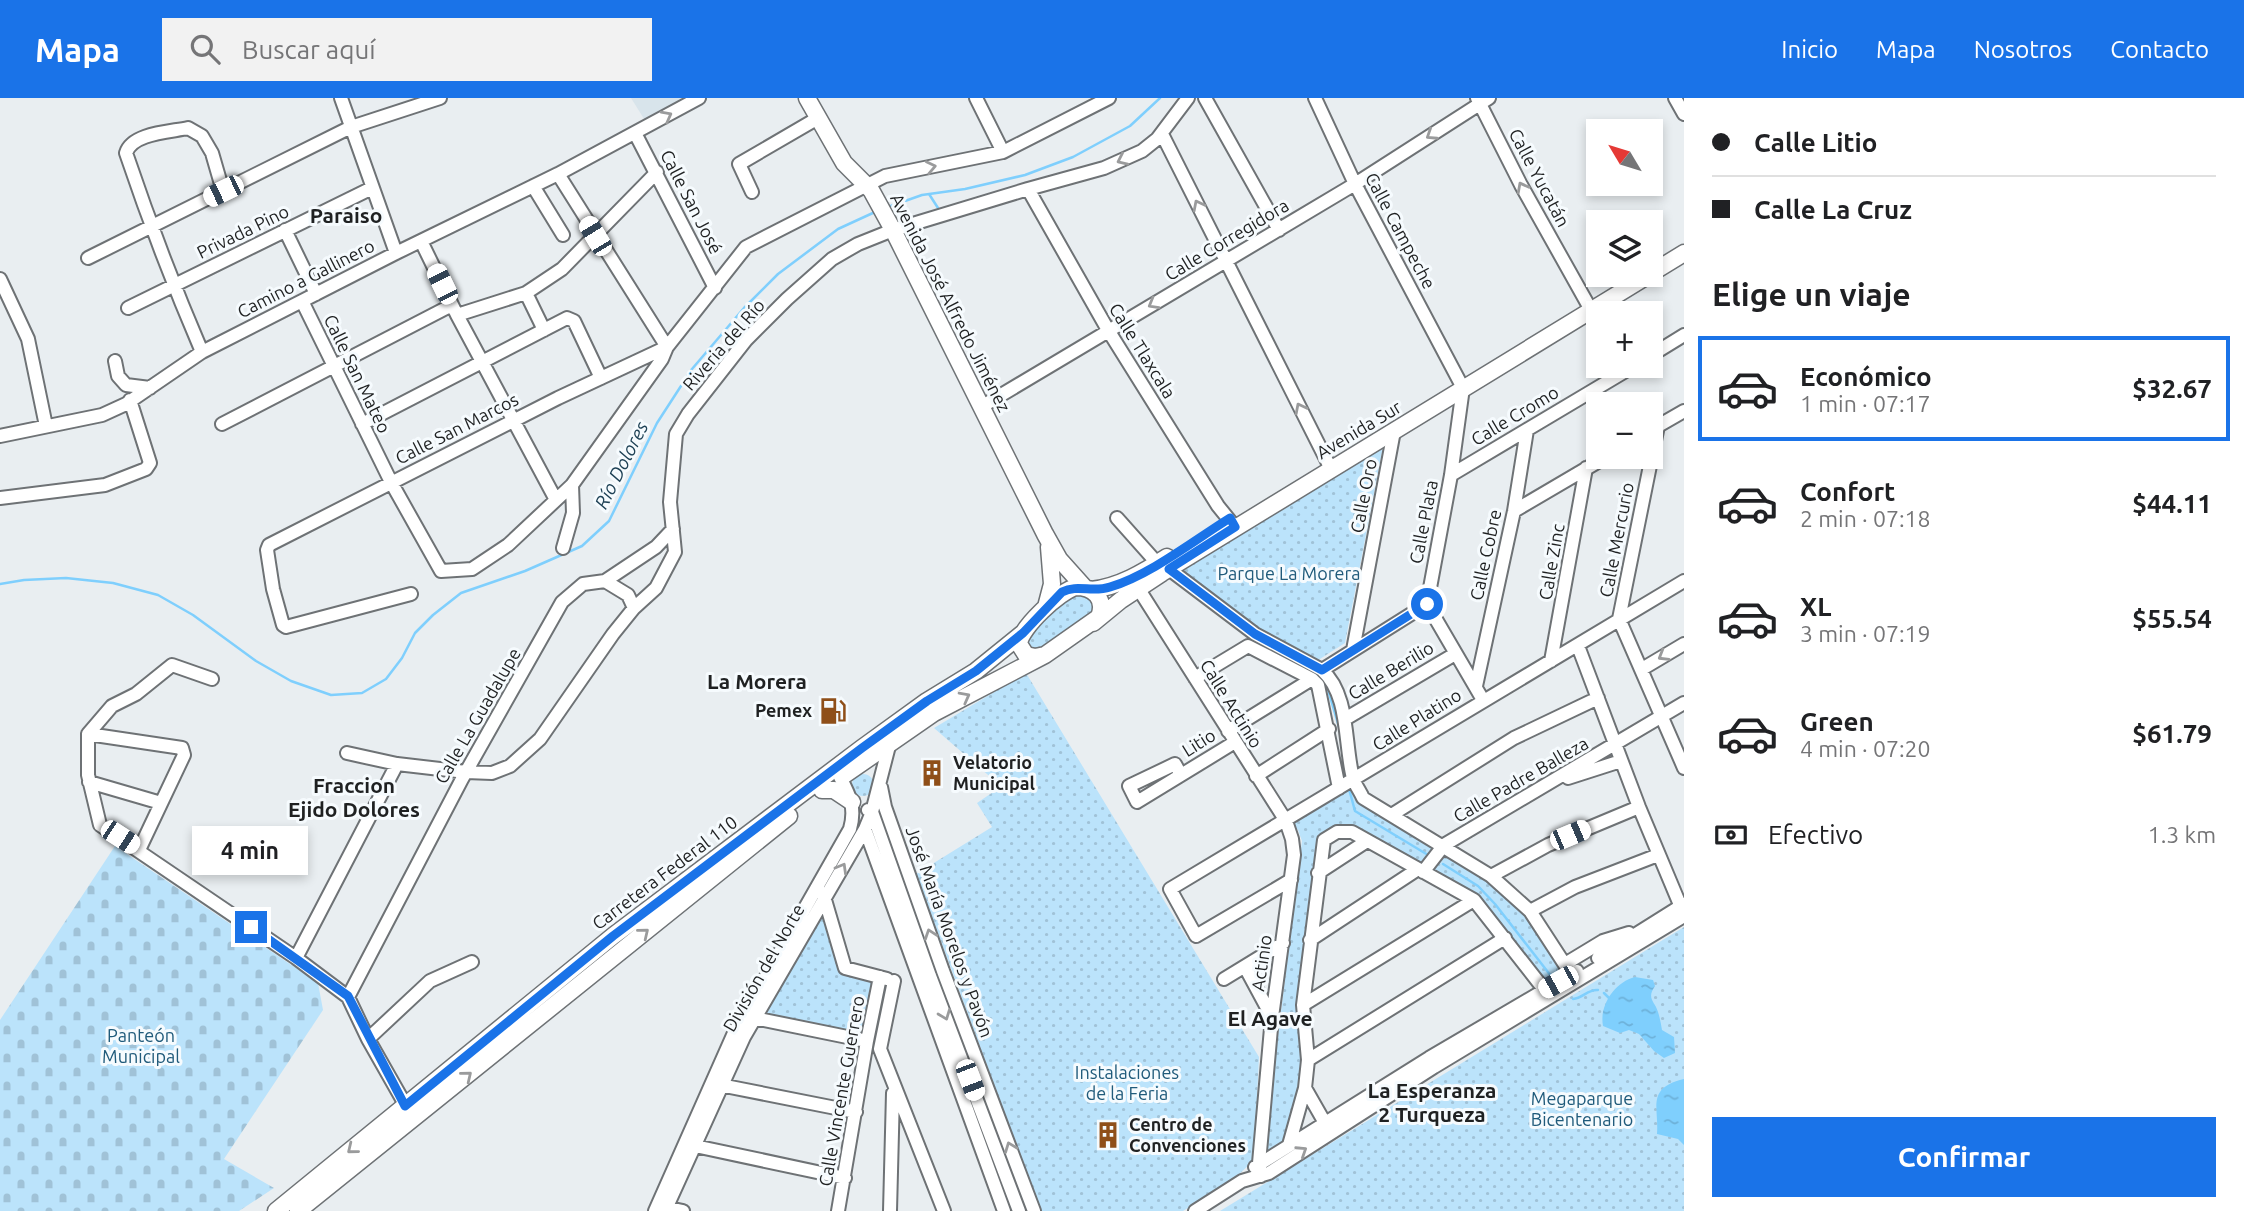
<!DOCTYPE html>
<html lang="es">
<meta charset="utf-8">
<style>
:root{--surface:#fff;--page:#f2f2f2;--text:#202124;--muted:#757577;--line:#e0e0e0;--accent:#1a73e8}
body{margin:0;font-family:Ubuntu,sans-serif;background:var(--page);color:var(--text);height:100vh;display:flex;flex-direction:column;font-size:26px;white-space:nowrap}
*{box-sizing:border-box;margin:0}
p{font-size:23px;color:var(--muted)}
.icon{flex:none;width:38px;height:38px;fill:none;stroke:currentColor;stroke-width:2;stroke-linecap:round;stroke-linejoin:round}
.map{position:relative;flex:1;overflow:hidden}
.sheet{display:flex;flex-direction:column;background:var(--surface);width:560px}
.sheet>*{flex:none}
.banner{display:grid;align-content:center;height:154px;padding:0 28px;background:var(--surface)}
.needle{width:46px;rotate:308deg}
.fabs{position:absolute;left:1586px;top:21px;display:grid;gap:14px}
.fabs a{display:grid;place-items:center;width:77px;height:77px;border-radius:0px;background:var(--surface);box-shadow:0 4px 10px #0003;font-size:35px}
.end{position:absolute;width:32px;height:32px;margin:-16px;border:9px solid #1a73e8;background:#fff;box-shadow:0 0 0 4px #fff}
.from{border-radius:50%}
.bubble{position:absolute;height:49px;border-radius:0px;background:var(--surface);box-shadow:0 4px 10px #0003;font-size:23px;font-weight:700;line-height:49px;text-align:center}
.car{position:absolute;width:21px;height:42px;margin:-21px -10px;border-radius:9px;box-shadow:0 0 5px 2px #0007;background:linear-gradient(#fff 24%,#345 0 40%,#fff 0 76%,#345 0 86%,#fff 0)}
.banner b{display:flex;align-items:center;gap:24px;height:66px;font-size:26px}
.banner b+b{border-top:2px solid var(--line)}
.banner i{width:18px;height:18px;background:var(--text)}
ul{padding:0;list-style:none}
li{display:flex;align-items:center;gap:21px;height:105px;margin:0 14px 10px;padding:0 14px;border:4px solid transparent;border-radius:0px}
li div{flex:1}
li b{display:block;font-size:26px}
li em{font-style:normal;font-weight:700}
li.current{border-color:var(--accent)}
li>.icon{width:63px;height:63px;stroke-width:1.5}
h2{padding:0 28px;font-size:32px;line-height:84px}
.pay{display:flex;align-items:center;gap:18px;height:77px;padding:0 28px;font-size:26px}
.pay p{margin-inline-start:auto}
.primary-button{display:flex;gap:14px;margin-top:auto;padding:14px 28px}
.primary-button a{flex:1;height:80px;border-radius:0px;background:var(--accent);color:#fff;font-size:28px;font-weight:700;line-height:80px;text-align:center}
header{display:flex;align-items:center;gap:42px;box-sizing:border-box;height:98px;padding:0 35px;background:var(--accent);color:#fff}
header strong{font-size:33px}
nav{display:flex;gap:38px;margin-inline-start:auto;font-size:24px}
.search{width:490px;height:63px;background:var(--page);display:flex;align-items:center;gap:18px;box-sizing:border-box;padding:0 24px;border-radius:0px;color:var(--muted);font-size:26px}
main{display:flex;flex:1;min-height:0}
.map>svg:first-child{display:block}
</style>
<header>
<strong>Mapa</strong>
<div class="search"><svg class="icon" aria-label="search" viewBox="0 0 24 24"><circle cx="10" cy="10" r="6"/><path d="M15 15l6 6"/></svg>Buscar aquí</div>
<nav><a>Inicio</a><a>Mapa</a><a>Nosotros</a><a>Contacto</a></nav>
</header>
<main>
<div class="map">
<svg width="1684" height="1113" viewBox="0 0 1684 1113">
<defs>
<pattern id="cemetery-stones" width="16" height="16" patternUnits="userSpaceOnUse" patternTransform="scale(1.75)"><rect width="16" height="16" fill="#bbe3fb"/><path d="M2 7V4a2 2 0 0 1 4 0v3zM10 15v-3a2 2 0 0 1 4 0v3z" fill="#a0c2d7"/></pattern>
<pattern id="park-dots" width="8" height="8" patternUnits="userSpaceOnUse" patternTransform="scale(1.75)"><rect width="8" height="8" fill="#bbe3fb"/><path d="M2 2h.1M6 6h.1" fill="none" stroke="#a0c2d7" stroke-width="1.8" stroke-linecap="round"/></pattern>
<pattern id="water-ripples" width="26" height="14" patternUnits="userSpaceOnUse" patternTransform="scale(1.75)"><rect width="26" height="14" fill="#7fcffd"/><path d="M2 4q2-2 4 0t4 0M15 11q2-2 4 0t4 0" fill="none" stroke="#6db1d9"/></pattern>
</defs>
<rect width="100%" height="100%" fill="#e9eef1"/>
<path fill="#d8e4eb" d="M631 0H690L646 24Z"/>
<path fill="url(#cemetery-stones)" d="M115 748 318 885 323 912 224 1061 274 1090 239 1113H0V922Z"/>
<path fill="url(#park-dots)" d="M1385 338 1345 545 1312 566 1255 536 1169 471Z
M1076 492 1094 504 1093 514 1051 546 1027 552 1023 538Z
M1026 575 1259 959 1254 1062 1233 1082 1183 1113H1041L916 776 992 729 977 705 999 690 995 683 934 630Z
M852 687a11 11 0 1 1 22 0a11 11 0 1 1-22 0Z
M1352 687 1489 781 1528 817 1565 874 1546 885 1478 800 1355 729C1337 725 1325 728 1318 746L1296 916 1304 979 1285 1045 1263 1060 1302 743 1298 732 1290 723Z
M822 814 843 873 877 883 864 939 765 917Z
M1684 829V1113H1220Z"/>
<path fill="url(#water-ripples)" d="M1635 879 1653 882 1655 888C1646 901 1655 903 1658 914 1660 920 1661 926 1662 932L1674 939 1675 955 1664 960 1654 953 1639 936 1629 932 1620 935 1603 928C1599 907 1615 884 1635 879Z
M1684 981V1047L1678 1041 1657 1036C1659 1009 1646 990 1684 981Z"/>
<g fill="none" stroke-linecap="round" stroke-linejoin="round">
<path stroke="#7fcffd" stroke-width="2.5" d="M929 96 938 110
M888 109 922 97 965 91 1025 77 1073 59 1130 28 1160 0
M0 486 24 482 66 480 113 485 158 497 193 517 256 563 291 583 331 597 362 595 386 581 402 560 415 535 433 517 461 495 525 473 582 448 609 423 657 325 692 271 744 210 778 176 838 131 875 114
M1326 585 1339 629
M1348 687 1355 713 1428 757
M1443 766 1478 788 1495 806 1551 878
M1604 895 1609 900
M1573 901C1583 900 1588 891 1598 892"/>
<defs>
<path id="minor" d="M341 0 396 155
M976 0 1003 54
M1205 0 1279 132
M1315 0 1355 86 1463 290 1451 377 1427 506 1483 602
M1477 0 1521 87 1591 212
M1675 0 1684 16
M635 35 715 190
M1162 36 1331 371
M558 76 667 249
M533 88 563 137
M1028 91 1108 232 1218 408 1235 429
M752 94 739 66 818 20
M285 132 316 196
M421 143 457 217 556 402
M88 160 351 29 440 0
M0 181 28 241 46 328
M526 195 544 232
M302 203 391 384 441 473 472 471 508 447 572 387 662 261 667 249 746 149 885 78 1003 54 1109 0
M128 210 372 90
M457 217 526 195 562 171 657 74
M202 254C174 189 149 123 126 55 132 35 170 34 188 30L202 38 212 55 223 93
M1650 258 1684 237
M115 263 118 278 126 287 150 290
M981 309 1355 86 1489 0
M222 326 452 207
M362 326 567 220 574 223 601 280
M1658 328 1619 521 1684 670
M1651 332 1684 313
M0 338 102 317 126 306 202 254 396 155 558 76 699 0
M1451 377 1634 268
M0 400 105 387 146 371 150 365 130 302
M1514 413 1606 359
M1117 420 1157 465
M563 450 573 415 572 387
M1169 471 1255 536 1322 572C1350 597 1344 646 1353 680 1355 687 1360 693 1363 700L1491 778 1530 813 1571 876
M605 483 656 449 673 431
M1138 490 1286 723 1292 741 1294 757 1272 919 1259 1065 1261 1078
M411 496 286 529 283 527 273 491 267 452 269 447 558 300 667 249
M1578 548 1639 709 1683 814
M1353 552 1394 333
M1551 563 1586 370
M1642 571 1684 546
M1322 572 1427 506
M1195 580 1248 548 1312 581 1318 587 1339 690
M212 581 172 567 136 596 112 608 88 636V677L100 727 296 860 348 899 368 941 410 1015
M1476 588 1514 413 1527 332
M1345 621 1455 556
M1228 633 1312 581
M88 636 182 650 184 657 139 752
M347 655 397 666 466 674 492 675 510 668 540 641 613 536 634 510 656 490 675 454 670 404 676 336 688 316 746 242 787 201 832 161 858 146 893 132 1028 91 1104 70 1142 53 1157 41 1188 0
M1181 677 1175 666 1129 688 1137 704 1235 644
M1256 678 1329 631
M1568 680 1621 663
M89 684 161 705
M881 689 885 709 943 873 1034 1113
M868 712 872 714 930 878 1019 1113
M1393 716 1514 640 1598 600
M865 731 1004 1113
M1423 774 1444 747 1684 605
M1318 775 1367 743
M1491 778 1548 747 1639 709
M1291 782 1196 838 1170 791 1684 483
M823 795 845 870 887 881
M1530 813 1575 789 1658 757
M1310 842 1418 771
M296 860 397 666
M1598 860 1684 806
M1565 866 1603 843 1629 835
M1245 869 1272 919
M1224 881 1283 845
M894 883 880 951 944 1113
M348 899 462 681 562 504 583 486 605 483 628 497 634 510
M1303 907 1474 802
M754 920 867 943
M368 941 430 883 472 864
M1308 962 1505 840
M715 986 856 1014
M1305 990 1325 1025
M1289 1047 1305 990 1308 962 1303 907 1324 742 1337 734H1352L1474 802 1550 899
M695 1048 845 1080
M1255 1069 1429 960 1577 873
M659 1108 683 1113
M655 1113 734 935 850 731C856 710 850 698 840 679
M665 1113 744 939 865 731 872 714 890 644
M838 1113 867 943 880 879
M890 1113 893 995
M1195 1113 1242 1083 1269 1075 1434 969 1684 818"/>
<path id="major" d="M807 0 844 65 871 92 893 132 1045 436 1059 461 1085 490
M1650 176 1684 155
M1076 489C1094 489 1106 501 1099 519L1045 557 1035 559 1026 557 1019 546C1020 530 1060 493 1076 489Z
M1091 492C1119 489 1144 474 1167 459
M1046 509 1052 486 1049 449
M1093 525 1121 502 1162 475 1649 177
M843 678 934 615 1045 557
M822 692H834L852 704
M276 1113 613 838 862 650 927 603 976 573 1023 535
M298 1113 789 718"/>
</defs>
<use href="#minor" stroke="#6e7275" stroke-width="16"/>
<use href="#major" stroke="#6e7275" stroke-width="19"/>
<use href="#minor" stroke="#fff" stroke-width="12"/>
<use href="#major" stroke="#fff" stroke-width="16"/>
</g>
<defs><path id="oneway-chevron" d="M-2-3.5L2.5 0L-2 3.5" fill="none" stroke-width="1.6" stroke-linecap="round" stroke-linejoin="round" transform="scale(1.75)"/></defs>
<g stroke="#9a9b9c">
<use href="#oneway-chevron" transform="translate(667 18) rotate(-28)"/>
<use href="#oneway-chevron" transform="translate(1431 37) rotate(147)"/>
<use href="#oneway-chevron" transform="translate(1122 62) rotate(155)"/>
<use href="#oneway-chevron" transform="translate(931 69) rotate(-12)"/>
<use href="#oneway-chevron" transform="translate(1522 89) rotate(-118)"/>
<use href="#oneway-chevron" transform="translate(1198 107) rotate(-117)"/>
<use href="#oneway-chevron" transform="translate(1153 206) rotate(150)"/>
<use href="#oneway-chevron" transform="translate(1300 310) rotate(-117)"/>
<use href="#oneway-chevron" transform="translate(1663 558) rotate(149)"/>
<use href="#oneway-chevron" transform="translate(965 599) rotate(-28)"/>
<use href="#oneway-chevron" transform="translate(842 770) rotate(-60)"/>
<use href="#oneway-chevron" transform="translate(644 835) rotate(-39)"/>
<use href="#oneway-chevron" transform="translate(930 836) rotate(-109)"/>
<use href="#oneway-chevron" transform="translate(945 917) rotate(69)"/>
<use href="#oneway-chevron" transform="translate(467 978) rotate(-39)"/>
<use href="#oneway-chevron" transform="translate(1010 1049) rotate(-111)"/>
<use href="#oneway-chevron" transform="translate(352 1051) rotate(141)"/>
<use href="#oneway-chevron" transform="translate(1302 1053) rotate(-33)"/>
</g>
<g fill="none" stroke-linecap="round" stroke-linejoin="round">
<path stroke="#1a73e8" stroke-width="9" d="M251 829 348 898 405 1008 613 838 862 650 927 603 976 573 1023 535 1062 494C1078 486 1092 495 1110 489 1150 477 1193 443 1230 420L1235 429 1169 471 1255 536 1322 572 1427 506"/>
</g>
<defs>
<symbol id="fuel-bare" viewBox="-9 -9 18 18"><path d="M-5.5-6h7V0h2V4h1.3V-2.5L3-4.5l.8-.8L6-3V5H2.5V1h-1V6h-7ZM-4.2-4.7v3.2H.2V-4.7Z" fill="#8f4f19" stroke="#f6fbfe" stroke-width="2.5" paint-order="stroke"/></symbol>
<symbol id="building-bare" viewBox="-9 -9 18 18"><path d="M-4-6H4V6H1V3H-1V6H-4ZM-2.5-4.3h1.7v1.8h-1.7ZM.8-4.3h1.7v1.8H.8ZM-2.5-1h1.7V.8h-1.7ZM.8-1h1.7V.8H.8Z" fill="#8f4f19" stroke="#f6fbfe" stroke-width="2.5" paint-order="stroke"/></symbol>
</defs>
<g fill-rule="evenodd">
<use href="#fuel-bare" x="814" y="594" width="38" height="38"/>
<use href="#building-bare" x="913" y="656" width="38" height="38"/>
<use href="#building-bare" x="1089" y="1018" width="38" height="38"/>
</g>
<g text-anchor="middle" stroke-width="6" stroke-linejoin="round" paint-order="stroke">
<g font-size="18" fill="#1f2122" stroke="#f6fbfe">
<text transform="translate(1539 80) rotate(62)" y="6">Calle Yucatán</text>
<text transform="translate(691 104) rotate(63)" y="6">Calle San José</text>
<text transform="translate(1400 133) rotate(62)" y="6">Calle Campeche</text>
<text transform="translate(243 134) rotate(-26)" y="6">Privada Pino</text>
<text transform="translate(1227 142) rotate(-31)" y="6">Calle Corregidora</text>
<text transform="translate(306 181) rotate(-27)" y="6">Camino a Gallinero</text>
<text transform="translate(950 205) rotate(63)" y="6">Avenida José Alfredo Jiménez</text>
<text transform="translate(724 247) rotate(-49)" y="6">Riveria del Río</text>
<text transform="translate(1142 253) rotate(58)" y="6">Calle Tlaxcala</text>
<text transform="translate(357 276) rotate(64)" y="6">Calle San Mateo</text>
<text transform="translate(1515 318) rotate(-31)" y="6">Calle Cromo</text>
<text transform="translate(457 331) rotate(-27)" y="6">Calle San Marcos</text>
<text transform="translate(1359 332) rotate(-31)" y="6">Avenida Sur</text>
<text transform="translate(1364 398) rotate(-79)" y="6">Calle Oro</text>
<text transform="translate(1424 424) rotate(-79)" y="6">Calle Plata</text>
<text transform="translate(1617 442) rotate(-79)" y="6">Calle Mercurio</text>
<text transform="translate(1486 457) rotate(-78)" y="6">Calle Cobre</text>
<text transform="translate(1552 464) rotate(-80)" y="6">Calle Zinc</text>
<text transform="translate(1391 573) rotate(-31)" y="6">Calle Berilio</text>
<text transform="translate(1231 606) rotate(58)" y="6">Calle Actinio</text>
<text transform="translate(478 618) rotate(-60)" y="6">Calle La Guadalupe</text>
<text transform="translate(1417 622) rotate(-32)" y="6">Calle Platino</text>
<text transform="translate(1199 645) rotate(-32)" y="6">Litio</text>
<text transform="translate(1521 682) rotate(-30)" y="6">Calle Padre Balleza</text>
<text transform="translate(665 775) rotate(-37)" y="6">Carretera Federal 110</text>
<text transform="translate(949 834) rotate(70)" y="6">José María Morelos y Pavón</text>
<text transform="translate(1262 865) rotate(-82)" y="6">Actinio</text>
<text transform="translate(764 870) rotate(-60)" y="6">División del Norte</text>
<text transform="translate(842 993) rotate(-80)" y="6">Calle Vincente Guerrero</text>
</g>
<g font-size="18" fill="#205b7b" stroke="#f6fbfe">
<text x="1289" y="482">Parque La Morera</text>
<text x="141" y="944">Panteón<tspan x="141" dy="21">Municipal</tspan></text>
<text x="1127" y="981">Instalaciones<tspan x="1127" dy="21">de la Feria</tspan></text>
<text x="1582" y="1007">Megaparque<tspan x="1582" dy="21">Bicentenario</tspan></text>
</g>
<g font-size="18" font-weight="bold" fill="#1f2122" stroke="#f6fbfe" text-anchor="start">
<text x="812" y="619" text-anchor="end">Pemex</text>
<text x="953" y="671">Velatorio<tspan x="953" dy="21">Municipal</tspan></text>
<text x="1129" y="1033">Centro de<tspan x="1129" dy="21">Convenciones</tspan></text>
</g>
<g font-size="19" font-style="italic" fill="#1f4256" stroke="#f6fbfe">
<text transform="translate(621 367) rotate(-63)" y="7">Río Dolores</text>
</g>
<g font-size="21" font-weight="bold" fill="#1f2122" stroke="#f6fbfe">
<text x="346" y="125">Paraiso</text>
<text x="757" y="591">La Morera</text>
<text x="354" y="695">Fraccion<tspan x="354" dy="24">Ejido Dolores</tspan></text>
<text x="1270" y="928">El Agave</text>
<text x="1432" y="1000">La Esperanza<tspan x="1432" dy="24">2 Turqueza</tspan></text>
</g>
</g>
</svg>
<div class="fabs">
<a><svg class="needle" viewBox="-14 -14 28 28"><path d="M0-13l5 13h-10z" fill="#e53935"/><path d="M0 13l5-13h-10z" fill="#757577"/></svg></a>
<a><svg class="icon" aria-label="layers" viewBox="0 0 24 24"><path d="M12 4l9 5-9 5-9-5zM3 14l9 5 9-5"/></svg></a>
<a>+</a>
<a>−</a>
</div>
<i class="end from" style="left:1427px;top:506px"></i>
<i class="end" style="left:251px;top:829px"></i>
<div class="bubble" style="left:192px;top:728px;width:116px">4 min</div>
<i class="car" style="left:223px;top:93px;rotate:244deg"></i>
<i class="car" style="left:595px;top:138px;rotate:329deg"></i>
<i class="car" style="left:442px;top:186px;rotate:334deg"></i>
<i class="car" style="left:1570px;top:737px;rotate:67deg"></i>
<i class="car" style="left:120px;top:739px;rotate:123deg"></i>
<i class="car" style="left:1558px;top:884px;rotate:241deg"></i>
<i class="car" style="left:970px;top:982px;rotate:159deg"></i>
</div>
<section class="sheet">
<div class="banner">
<b><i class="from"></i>Calle Litio</b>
<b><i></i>Calle La Cruz</b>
</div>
<h2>Elige un viaje</h2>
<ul>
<li class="current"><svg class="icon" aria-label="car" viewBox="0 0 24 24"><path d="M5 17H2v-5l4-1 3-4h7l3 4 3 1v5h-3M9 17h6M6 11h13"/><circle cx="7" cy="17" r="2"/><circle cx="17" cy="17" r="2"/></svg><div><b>Económico</b><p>1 min · 07:17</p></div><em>$32.67</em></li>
<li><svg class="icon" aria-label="car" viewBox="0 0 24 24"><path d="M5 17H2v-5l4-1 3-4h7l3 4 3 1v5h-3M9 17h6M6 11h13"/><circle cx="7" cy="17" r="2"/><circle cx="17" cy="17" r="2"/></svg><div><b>Confort</b><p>2 min · 07:18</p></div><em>$44.11</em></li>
<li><svg class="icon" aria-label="car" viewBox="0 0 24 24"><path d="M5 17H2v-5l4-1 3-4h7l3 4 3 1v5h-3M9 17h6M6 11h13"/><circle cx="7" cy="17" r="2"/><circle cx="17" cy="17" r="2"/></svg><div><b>XL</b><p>3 min · 07:19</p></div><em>$55.54</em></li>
<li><svg class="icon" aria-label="car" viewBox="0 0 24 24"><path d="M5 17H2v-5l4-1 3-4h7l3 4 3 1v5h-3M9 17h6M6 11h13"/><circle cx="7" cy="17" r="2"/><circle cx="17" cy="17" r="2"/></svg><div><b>Green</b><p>4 min · 07:20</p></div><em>$61.79</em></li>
</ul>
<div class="pay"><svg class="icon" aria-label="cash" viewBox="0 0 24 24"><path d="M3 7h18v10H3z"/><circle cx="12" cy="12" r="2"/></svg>Efectivo<p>1.3 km</p></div>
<div class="primary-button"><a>Confirmar</a></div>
</section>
</main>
